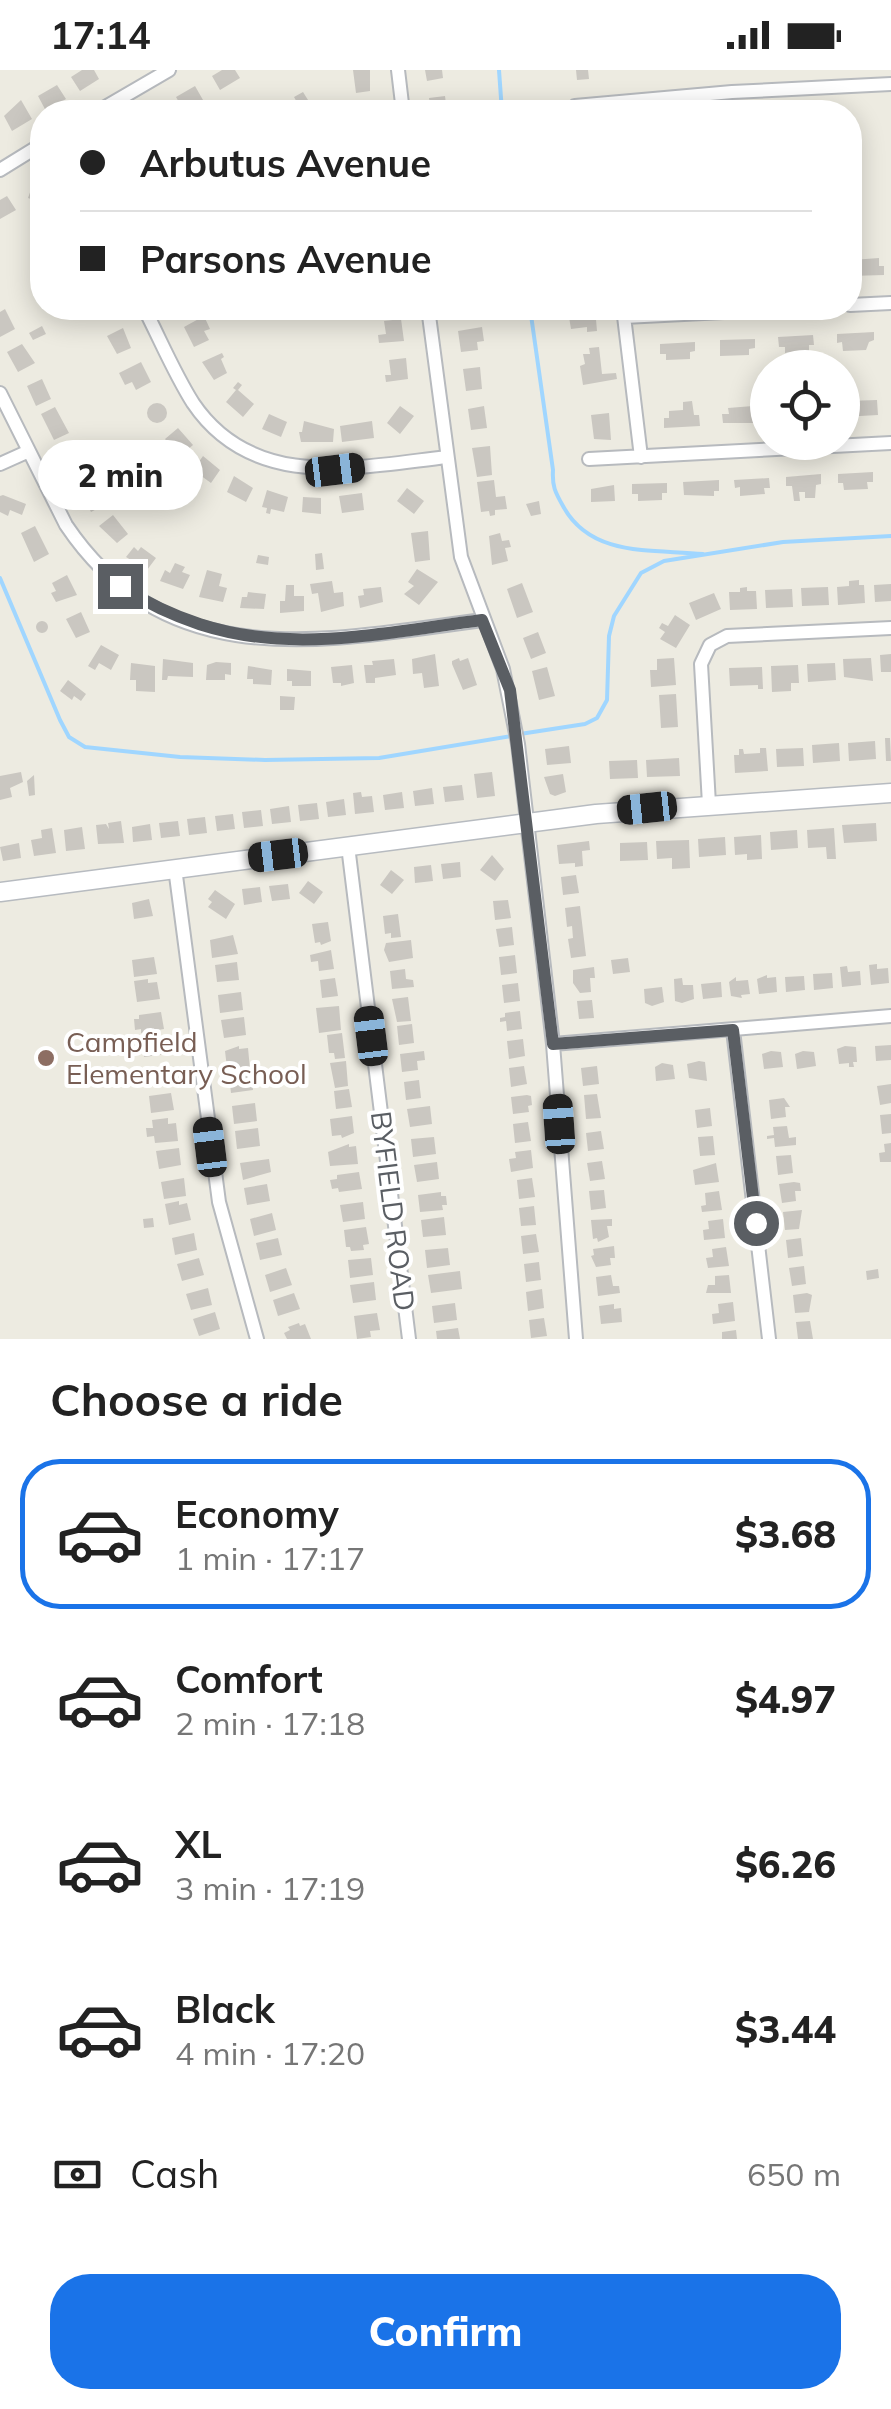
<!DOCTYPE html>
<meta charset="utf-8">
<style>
:root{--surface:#fff;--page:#f2f2f2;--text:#222;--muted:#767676;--line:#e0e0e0;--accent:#1a73e8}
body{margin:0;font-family:Mulish,sans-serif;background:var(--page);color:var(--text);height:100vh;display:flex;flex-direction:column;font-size:38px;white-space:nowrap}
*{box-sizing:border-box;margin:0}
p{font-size:32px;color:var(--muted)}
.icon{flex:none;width:55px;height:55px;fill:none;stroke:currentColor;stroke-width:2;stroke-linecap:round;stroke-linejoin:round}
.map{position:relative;height:1269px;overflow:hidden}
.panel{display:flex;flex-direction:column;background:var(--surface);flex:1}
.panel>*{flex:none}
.guide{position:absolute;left:30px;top:30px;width:832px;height:220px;border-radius:40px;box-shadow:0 5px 25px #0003;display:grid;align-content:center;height:220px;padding:0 50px;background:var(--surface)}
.buttons{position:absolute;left:750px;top:280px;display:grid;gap:20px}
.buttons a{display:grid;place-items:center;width:110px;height:110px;border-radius:50%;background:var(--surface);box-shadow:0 5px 25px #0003;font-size:50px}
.end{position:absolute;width:45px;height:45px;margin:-22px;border:12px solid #5a5e63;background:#fff;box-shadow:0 0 0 5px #fff}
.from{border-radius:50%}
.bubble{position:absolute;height:70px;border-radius:35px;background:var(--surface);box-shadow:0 5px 25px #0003;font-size:32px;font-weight:800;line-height:70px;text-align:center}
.car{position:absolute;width:30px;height:60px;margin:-30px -15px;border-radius:12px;box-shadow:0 0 8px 2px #0007;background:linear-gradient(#222 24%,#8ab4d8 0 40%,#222 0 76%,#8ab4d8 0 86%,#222 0)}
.guide b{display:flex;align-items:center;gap:35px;height:95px;font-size:38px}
.guide b+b{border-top:2px solid var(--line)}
.guide i{width:25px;height:25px;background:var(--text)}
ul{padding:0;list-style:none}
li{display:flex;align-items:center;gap:30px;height:150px;margin:0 20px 15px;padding:0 30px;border:5px solid transparent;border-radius:40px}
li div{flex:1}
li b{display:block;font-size:38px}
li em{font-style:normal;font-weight:800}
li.selected{border-color:var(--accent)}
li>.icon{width:90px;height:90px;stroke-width:1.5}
h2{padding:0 50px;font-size:45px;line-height:120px}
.pay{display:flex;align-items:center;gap:25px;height:110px;padding:0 50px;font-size:38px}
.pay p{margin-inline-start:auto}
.primary-button{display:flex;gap:20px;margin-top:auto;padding:20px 50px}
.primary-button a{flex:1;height:115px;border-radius:40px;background:var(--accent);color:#fff;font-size:40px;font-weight:800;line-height:115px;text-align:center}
.status{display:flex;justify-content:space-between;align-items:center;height:70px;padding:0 50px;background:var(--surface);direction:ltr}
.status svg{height:28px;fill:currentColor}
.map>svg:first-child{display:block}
</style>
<div class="status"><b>17:14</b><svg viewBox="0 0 49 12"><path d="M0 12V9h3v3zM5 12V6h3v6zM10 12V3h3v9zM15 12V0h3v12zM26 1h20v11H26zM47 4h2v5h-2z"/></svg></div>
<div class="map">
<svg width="891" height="1269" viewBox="0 0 891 1269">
<rect width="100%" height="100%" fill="#edebe1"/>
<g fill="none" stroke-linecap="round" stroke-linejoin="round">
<path stroke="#a0d6ff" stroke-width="4" d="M499 0 502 42
M530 238 553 400C552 416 555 422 563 436 591 488 653 479 703 484
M0 508 60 650 69 667 85 677 180 687 265 690 379 688 511 666
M520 664 585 654 597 648 607 630 609 566 614 546 641 503 664 491 783 472 891 466"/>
</g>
<path fill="#cac7c1" d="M82 0H94L99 9 80 21 71 7Z
M222 0H235L240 8 220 20 212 6Z
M353 0H370V21L356 23Z
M425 0H442L443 8 427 11Z
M576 0H588L589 9 577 10Z
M57 15 66 29 46 41 38 26Z
M195 16 203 30 184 41 176 27Z
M303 22 308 30 299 36 294 27Z
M445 26 447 42H431L429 28Z
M21 30 32 49 12 61 4 46Z
M374 34 375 42H358L357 36Z
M34 111 42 115V133L28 128Z
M7 126 16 140 0 149V130Z
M879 188V196H884V205L850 206 852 190Z
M94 238H114L116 243 101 250Z
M572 238H595L597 261 587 262V257L571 259 569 247 578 246 573 244Z
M5 239 15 259 0 267V242Z
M204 246 210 259 204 261 209 270 194 277 184 257Z
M401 249 404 271 379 273 378 265 386 264 384 251Z
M42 256 46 264 33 270 29 263Z
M482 257 484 271 477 272 478 280 461 282 458 261Z
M123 258 131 278 117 284 107 266Z
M874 262V270L869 272 866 280 843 281 842 272 837 273V264Z
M813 265 814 275H809V282L785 283V277H779L778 267Z
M755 269V278L749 279V285L720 286V270Z
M695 272V281L690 282V289L666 290V284H660V274Z
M22 274 35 293 18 302 7 282Z
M599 277 602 304 616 303 617 309 583 315 580 296 585 294 583 284H590L589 278Z
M222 283 224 287 221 289 227 303 214 310 202 292Z
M406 288 408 309 386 312 385 305H391L389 290Z
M141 292 151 312 136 320 132 312 125 315 119 303Z
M480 297 482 319 466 321 463 299Z
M42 309 51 329 36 336 27 316Z
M238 312 242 315 238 320 254 334 243 347 226 332 236 320 233 318Z
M877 330 878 345 842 347 847 331Z
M692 331 694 345H699L700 356 664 358V348H669V341L683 340V332Z
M147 343a10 10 0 1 1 20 0a10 10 0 1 1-20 0Z
M400 336 414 346 400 364 387 353Z
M484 336 487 358 471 360 468 339Z
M753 336V342H758L759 353H723L722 344H729L728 338Z
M55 337 69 363 54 370 41 344Z
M609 343 611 370 594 369 591 345Z
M269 344 287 352 281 367 262 359Z
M304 351 334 359 333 372H301L299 362H302Z
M372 351 374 368 342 372 340 356Z
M178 358 193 375 180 386 165 369Z
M490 376 492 405 477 407 472 378Z
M77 378 88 400 75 407 61 386Z
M203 386 220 400 211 413 193 400Z
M873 402V412H867L868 419 844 420 843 413H838V404Z
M821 404V414L816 415 815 428H805V422H799L800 431H794L792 416H786V407Z
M234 406 253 418 246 432 227 422Z
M769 408 770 418H764L765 424 740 426V417L735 418 734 410Z
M494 410 496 427 505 426 507 439 495 440V445L490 446 489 441 481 442 477 412Z
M719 410V421H714V426L684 425 683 412Z
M667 413V423H662V430L638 431V424H632V414Z
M97 415 106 434 91 442 82 423Z
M614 415 615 431 591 432V419Z
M407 418 424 431 414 444 397 431Z
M267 420 288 427 284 442 271 439 270 444 266 443 267 438 262 437Z
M362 423 364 440 342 443 339 426Z
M3 425 26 434 22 445 10 440 8 446 0 442V426Z
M303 427 321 428V444L302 442Z
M539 431 541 444 531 446 526 434Z
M113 445 128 464 117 473 99 456Z
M35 456 49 484 34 492 21 463Z
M428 461 430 490 415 492 411 463Z
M500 463 502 471 509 470 511 477 505 478 508 491 492 495 489 466Z
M134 477 138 481 141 477 156 488 147 500 126 487Z
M322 483 324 499 316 500 315 484Z
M258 485 269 487 268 495 256 493Z
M175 493 185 497 182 502 190 505 183 519 160 511 165 500 170 503Z
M417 499 438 512 419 535 404 524 414 516 408 512Z
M207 500 222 504 219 516 227 518 223 532 199 527Z
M67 505 77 525 56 532 51 523 56 521 52 513Z
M859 510V515H864L865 533 838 535 837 517 849 516V511Z
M332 511 334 523 343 522 344 536 321 542 318 523 312 524 310 514Z
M522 513 533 542 517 548 507 519Z
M891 514V531L875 532 874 515Z
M286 515H294V526H304V541L280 543V531H285Z
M381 517 383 532 360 538 358 526 364 525 363 519Z
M747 517V521H756L757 539 730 540 729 522H740V518Z
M828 517 829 535 802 536 801 518Z
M792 519 793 537 766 538 765 520Z
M248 522 266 524 264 539 240 538 242 527H247Z
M714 523 721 539 696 550 689 533Z
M81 542 90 562 76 568 66 549Z
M675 545 690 555 676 578 660 569 665 562 659 558 662 553 668 556Z
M36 557a6 6 0 1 1 12 0a6 6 0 1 1-12 0Z
M538 562 546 583 531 589 523 568Z
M101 575 119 585 111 600 99 593 95 600 88 596Z
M435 584 439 616 424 618 422 603 413 604 412 589Z
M891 584V602H881L880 585Z
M459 588 460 591 468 588 477 615 463 620 452 594V591Z
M674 588 676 615 651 617 650 600H657V589Z
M871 588 873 611 844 607 843 589Z
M163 589 193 593V607L168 606 167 610H162Z
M394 589 396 605 375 608V613H366L364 595H373L372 591Z
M216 592 231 593V605L225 604V610H206L207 595Z
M131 593 155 596V622L136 621V610H130Z
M835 593 836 610 808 612 807 594Z
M352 595 354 613 341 616V613H333L331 597Z
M798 595 799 613H791V621L772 622 771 596Z
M248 596 272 600 271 615 253 614V609H247Z
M547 597 555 626 539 630 532 601Z
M762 597 763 619H758V615L730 616 729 598Z
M287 599 311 601V616H292V611H287Z
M68 610 86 624 81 631 74 626 72 630 60 621Z
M676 624 678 657 661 658 659 625Z
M280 626 295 627 294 640H280Z
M885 668H890L891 691H886Z
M875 671 876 689 849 691 848 673Z
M839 673 840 691 813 693 812 675Z
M569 676 571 693 547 695 545 679Z
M760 678H766L768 701 735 703 734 685H739V679H743L744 684 760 683Z
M803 678 804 696 777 697 776 679Z
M679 688 680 706 647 707 646 690Z
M637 690 638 708 610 709 609 691Z
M21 702 23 712 10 718 12 727 0 730V706Z
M492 702 495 726 477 728 474 704Z
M563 704 566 722 555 726 550 724 544 707Z
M34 705 35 725 29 726 27 711Z
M462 715 464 730 445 732 443 717Z
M432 718 434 734 415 736 413 721Z
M361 722 362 727 372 726 374 742 355 744 353 723Z
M402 722 404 738 385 740 383 725Z
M344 729 346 745 328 747 326 732Z
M317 733 319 749 300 751 298 735Z
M289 736 291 752 272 754 270 739Z
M261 740 263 756 244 758 242 742Z
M233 744 235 759 217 761 215 746Z
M205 747 207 763 189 765 187 749Z
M121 751 124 773 98 774 96 755 106 754 109 759 108 753Z
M178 751 180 766 161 768 159 753Z
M876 753 877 771 844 773 842 755Z
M150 754 152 770 133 772 132 757Z
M82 757 85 779 66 781 64 760Z
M52 758 56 783 34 786 31 770 42 768 41 760Z
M834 758 836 789H827L826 777 808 778 807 760Z
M797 760 798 778 771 780 770 762Z
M761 765 762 789 747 790V784L735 785 734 767Z
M725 767 726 785 699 787 698 769Z
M689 770 690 798 672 799V788L657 789 656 771Z
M589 771 590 780 582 781 583 796 575 797V793L559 794 557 775Z
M647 772 648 790 620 791V773Z
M19 773 21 788 3 791 0 777Z
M492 785 504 799 495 811 480 800Z
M460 792 461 807 443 809 441 794Z
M431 795 433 811 415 813 414 797Z
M391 800 404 810 392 824 380 815Z
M576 805 579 823 563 825 561 807Z
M308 811 323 822 314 834 299 823Z
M288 814 290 829 272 831 269 816Z
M260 817 262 832 244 835 242 819Z
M215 820 235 834 226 849 208 837 212 832 208 829Z
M149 829 153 846 134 849 132 833Z
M508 830 511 848 495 850 493 831Z
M580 836 586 886 571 888 568 869 573 868 572 856 567 857 565 838Z
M398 844 401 867 391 868V863L385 864 383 846Z
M328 852 331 871 321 875 320 872 315 873 312 854Z
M512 857 514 875 499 877 496 859Z
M233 865 238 884 212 888 210 870Z
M411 870 413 888 389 892 384 880 386 873Z
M331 880 334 899 319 901 318 891 311 892 310 885Z
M515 885 517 903 501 905 499 887Z
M154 887 157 904 134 907 132 890Z
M628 888 630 902 613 904 611 890Z
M237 892 239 910 217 912 215 895Z
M877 894V899L888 898 889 913 871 915 869 895Z
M847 896 848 902 860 901 861 915 842 917 840 897Z
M594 897 595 908H590L591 922 580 923 573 913V900Z
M405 899 406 909 413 910 414 917 392 919 390 901Z
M832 903 833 918 814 920 813 904Z
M767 905V908L776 907 777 922 759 924 757 909Z
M804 906 805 920 786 922 785 907Z
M736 907V911L748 910 750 924 741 925 742 928 731 926 729 912Z
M335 908 338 926 322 928 320 910Z
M682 908 683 915H693L694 929 682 933 675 931 674 909Z
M148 909V913L157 912 160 929 137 932 134 911Z
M721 912 722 927 703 929 701 914Z
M518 913 520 931 504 933 502 915Z
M662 917 664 932 652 936 645 933 644 919Z
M241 922 243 940 220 943 218 925Z
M408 927 411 951 397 952 392 929Z
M592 930 594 948 579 949 577 931Z
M339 936 341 960 319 963 316 938Z
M520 941 522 959 507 961 506 951 500 952V948L505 947V943Z
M161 942 164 959 141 963V959L135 960 134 949H139V945Z
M244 947 246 965 224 968 221 950Z
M412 954 414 973 399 975 397 956Z
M342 963 345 988 335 989 334 983H329L327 965Z
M165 967 167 984 144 987 142 970Z
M523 969 525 986 509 989 507 971Z
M891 975V990L876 991 875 976Z
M239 976V979L248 978 250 999 227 998 225 981Z
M845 976 856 977 857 992H853L854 997H849V993L839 994 837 979Z
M424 981 425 990 417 991 418 1000 402 1002 400 984Z
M771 981 781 982 783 997 764 999 762 984Z
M803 981 814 982 816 996 797 999 795 984Z
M346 991 348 1016 335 1018 330 993Z
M699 991 705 992 707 1011 689 1008 687 994Z
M662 993 673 995 675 1009 656 1011 655 997Z
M524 996 527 1014 511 1017 509 998Z
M597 996 599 1014 583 1016 581 998Z
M169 998 171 1015 135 1016 134 1005Z
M251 1003 253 1020 231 1023 229 1006Z
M419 1010 421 1028 406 1030 404 1012Z
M891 1014V1033L880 1035 877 1016Z
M349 1019 352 1037 336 1039 334 1021Z
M171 1023 174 1040 151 1043 149 1026Z
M597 1024 601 1048 586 1049 584 1025Z
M527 1025 531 1026 532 1035 528 1036 529 1042 513 1044 511 1027Z
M784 1028 790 1037H785L786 1047 771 1049 769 1030Z
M255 1033 257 1051 234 1054 232 1036Z
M430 1036 432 1054 410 1057 407 1039Z
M710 1038 712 1056 697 1058 695 1040Z
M891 1044V1063L882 1064 880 1045Z
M352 1046 354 1063 342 1068 341 1065 332 1066 330 1049Z
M168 1048V1054L176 1053 178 1071 155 1073 154 1066 147 1067 146 1058H153L152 1050Z
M528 1052 531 1071 515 1073 513 1054Z
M787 1056 789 1068 796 1067V1075L775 1077 774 1068 767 1069V1066L774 1065 773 1057Z
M258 1058 260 1076 237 1079 235 1061Z
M601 1061 604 1079 588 1081 586 1063Z
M713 1066 715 1085 700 1086 698 1067Z
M434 1067 436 1084 413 1087 411 1069Z
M891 1073V1092H880L879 1083 885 1082 884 1074Z
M349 1074V1077L356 1076 358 1094 330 1096 328 1082Z
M179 1078 181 1095 159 1099 156 1081Z
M531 1080 533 1098 511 1102 509 1089 516 1088 515 1082Z
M791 1085 793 1103 778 1105 776 1086Z
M269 1089 271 1102 243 1110 240 1093Z
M602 1091 605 1109 590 1111 587 1093Z
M437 1092 439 1109 417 1112 414 1095Z
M716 1093 719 1112 695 1115 693 1100Z
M359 1102 362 1119 339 1122 338 1118 332 1119 330 1110 337 1109V1105Z
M184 1108 186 1126 164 1129 161 1112Z
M532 1108 535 1127 519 1129 517 1110Z
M794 1112 800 1113 801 1121H795L796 1131 782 1133 779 1114Z
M267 1114 270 1131 247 1135 244 1118Z
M604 1120 606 1138 591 1140 589 1121Z
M719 1121 722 1140 702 1142 701 1136 706 1135 705 1123Z
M441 1122V1126H446L447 1135H442L443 1140 420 1142 418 1125Z
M179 1131V1135L187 1133 191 1150 169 1155 165 1134Z
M363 1132 365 1149 343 1152 340 1135Z
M534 1136 536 1155 521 1156 519 1138Z
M802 1140 799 1159 785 1160 783 1142Z
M272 1143 276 1160 254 1166 250 1149Z
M444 1147 446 1165 423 1167 421 1150Z
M153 1148 154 1157 144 1158 143 1149Z
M612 1149V1156H607L609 1167 598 1172 597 1168 593 1169 591 1150Z
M723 1149 725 1168 704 1170 703 1160 709 1159 708 1151Z
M366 1157 369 1174 363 1175 364 1180 351 1181 350 1177H346L344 1160Z
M194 1163 197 1180 175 1185 172 1168Z
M536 1164 539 1182 523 1184 521 1166Z
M278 1168 282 1185 260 1190 256 1173Z
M801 1168 803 1186 788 1188 786 1170Z
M614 1176 615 1188H610L611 1195 596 1197 591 1186 594 1185 593 1179Z
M726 1177 729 1196 708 1198 706 1188 713 1187 712 1179Z
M448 1178 450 1195 427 1198 425 1180Z
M199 1188 204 1205 182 1211 177 1194Z
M371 1188 373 1205 350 1208 348 1190Z
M539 1192 541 1210 526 1212 524 1194Z
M804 1196 806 1214 792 1216 789 1198Z
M286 1198 292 1215 270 1222 265 1205Z
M878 1199 879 1208 867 1210 866 1201Z
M460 1201 462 1219 431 1223 428 1205Z
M611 1205 613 1216H619L620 1223 598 1226 596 1207Z
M729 1205 731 1223H706L708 1215H715V1206Z
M374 1212 376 1230 353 1233 350 1215Z
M208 1218 212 1235 191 1240 186 1224Z
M542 1219 544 1238 528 1241 526 1222Z
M294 1223 300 1239 278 1246 273 1230Z
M807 1223 812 1225 809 1242 795 1243 793 1225Z
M733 1232 735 1251 713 1254 712 1244 719 1243 718 1234Z
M455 1233 457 1250 434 1253 432 1236Z
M614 1234V1239L621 1238 622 1252 601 1254 599 1236Z
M215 1242 220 1259 199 1266 193 1249Z
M377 1243 380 1260 370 1261 371 1267 357 1269 354 1246Z
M544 1248 547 1266 531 1268 529 1250Z
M810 1251 813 1269H798L796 1252Z
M299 1253 300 1256 305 1254 311 1269H287L284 1263 290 1260 288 1257Z
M458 1258 460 1269H437L436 1261Z
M736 1260 737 1269H722V1262Z"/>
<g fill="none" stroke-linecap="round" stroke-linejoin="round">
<defs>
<path id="street" d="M398 0 403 42
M575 36 732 22 891 14
M97 42 169 0
M0 100 42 74
M850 235 891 233
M144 238C160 269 174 303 193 333 253 422 358 397 447 387
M428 238 461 487 503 599 518 674 553 974 576 1269
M623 238 641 387
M624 247 807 238
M0 323 66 455C169 608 328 570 483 550
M589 389 891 373
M0 394 29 381
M709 734 701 594 710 575 727 566 891 558
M348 776 409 1269
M175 798 219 1132 257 1269
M733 960 769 1269
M553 974 891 946"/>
<path id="secondary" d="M0 822 596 744 891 723"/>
</defs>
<use href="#street" stroke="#b7babe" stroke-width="16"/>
<use href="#secondary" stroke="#b7bbc0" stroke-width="21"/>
<use href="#street" stroke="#fff" stroke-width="12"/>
<use href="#secondary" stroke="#fff" stroke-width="18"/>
</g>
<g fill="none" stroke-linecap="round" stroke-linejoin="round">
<path stroke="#5a5e63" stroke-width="12" d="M120 516C244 595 346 568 482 550L510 620 553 974 733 960 756 1153"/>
</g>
<circle fill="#8d6e63" stroke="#fff" stroke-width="4" cx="46" cy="988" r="10"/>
<g text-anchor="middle" stroke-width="8" stroke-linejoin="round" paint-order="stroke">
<g font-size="28" fill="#785e54" stroke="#fff" text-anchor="start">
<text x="66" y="982">Campfield<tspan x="66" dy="32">Elementary School</tspan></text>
</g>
<g font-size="28" fill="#5a5e63" stroke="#fff">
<text transform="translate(393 1141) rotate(83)" y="10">BYFIELD ROAD</text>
</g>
</g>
</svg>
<div class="buttons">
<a><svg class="icon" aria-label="locate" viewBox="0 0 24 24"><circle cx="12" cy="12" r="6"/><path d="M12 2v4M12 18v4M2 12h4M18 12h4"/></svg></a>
</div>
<i class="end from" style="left:756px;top:1153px"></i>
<i class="end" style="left:120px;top:516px"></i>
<div class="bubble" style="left:38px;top:370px;width:165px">2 min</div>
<i class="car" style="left:335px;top:400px;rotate:83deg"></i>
<i class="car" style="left:647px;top:738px;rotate:264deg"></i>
<i class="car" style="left:278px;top:785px;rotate:263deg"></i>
<i class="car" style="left:371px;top:966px;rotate:353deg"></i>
<i class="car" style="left:559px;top:1054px;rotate:356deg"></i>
<i class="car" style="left:210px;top:1077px;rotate:353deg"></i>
<div class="guide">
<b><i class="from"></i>Arbutus Avenue</b>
<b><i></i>Parsons Avenue</b>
</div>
</div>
<section class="panel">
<h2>Choose a ride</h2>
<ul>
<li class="selected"><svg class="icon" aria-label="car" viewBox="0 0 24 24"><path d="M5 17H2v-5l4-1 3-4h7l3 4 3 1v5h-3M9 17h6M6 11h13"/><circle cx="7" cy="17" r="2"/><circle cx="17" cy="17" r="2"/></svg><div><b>Economy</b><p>1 min · 17:17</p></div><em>$3.68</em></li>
<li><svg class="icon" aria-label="car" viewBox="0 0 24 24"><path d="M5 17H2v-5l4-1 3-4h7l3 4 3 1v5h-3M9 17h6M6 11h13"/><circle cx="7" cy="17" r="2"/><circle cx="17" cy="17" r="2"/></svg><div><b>Comfort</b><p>2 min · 17:18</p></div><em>$4.97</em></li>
<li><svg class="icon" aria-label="car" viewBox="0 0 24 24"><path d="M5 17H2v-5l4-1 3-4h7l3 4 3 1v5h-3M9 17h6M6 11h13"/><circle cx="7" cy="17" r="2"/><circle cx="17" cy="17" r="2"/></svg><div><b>XL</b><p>3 min · 17:19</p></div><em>$6.26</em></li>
<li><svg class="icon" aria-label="car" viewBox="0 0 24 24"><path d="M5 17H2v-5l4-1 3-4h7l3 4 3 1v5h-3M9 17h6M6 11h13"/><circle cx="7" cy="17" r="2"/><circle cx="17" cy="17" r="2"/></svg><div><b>Black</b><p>4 min · 17:20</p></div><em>$3.44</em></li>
</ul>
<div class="pay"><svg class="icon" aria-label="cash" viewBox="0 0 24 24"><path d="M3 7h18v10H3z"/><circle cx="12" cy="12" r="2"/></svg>Cash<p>650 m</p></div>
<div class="primary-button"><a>Confirm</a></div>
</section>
